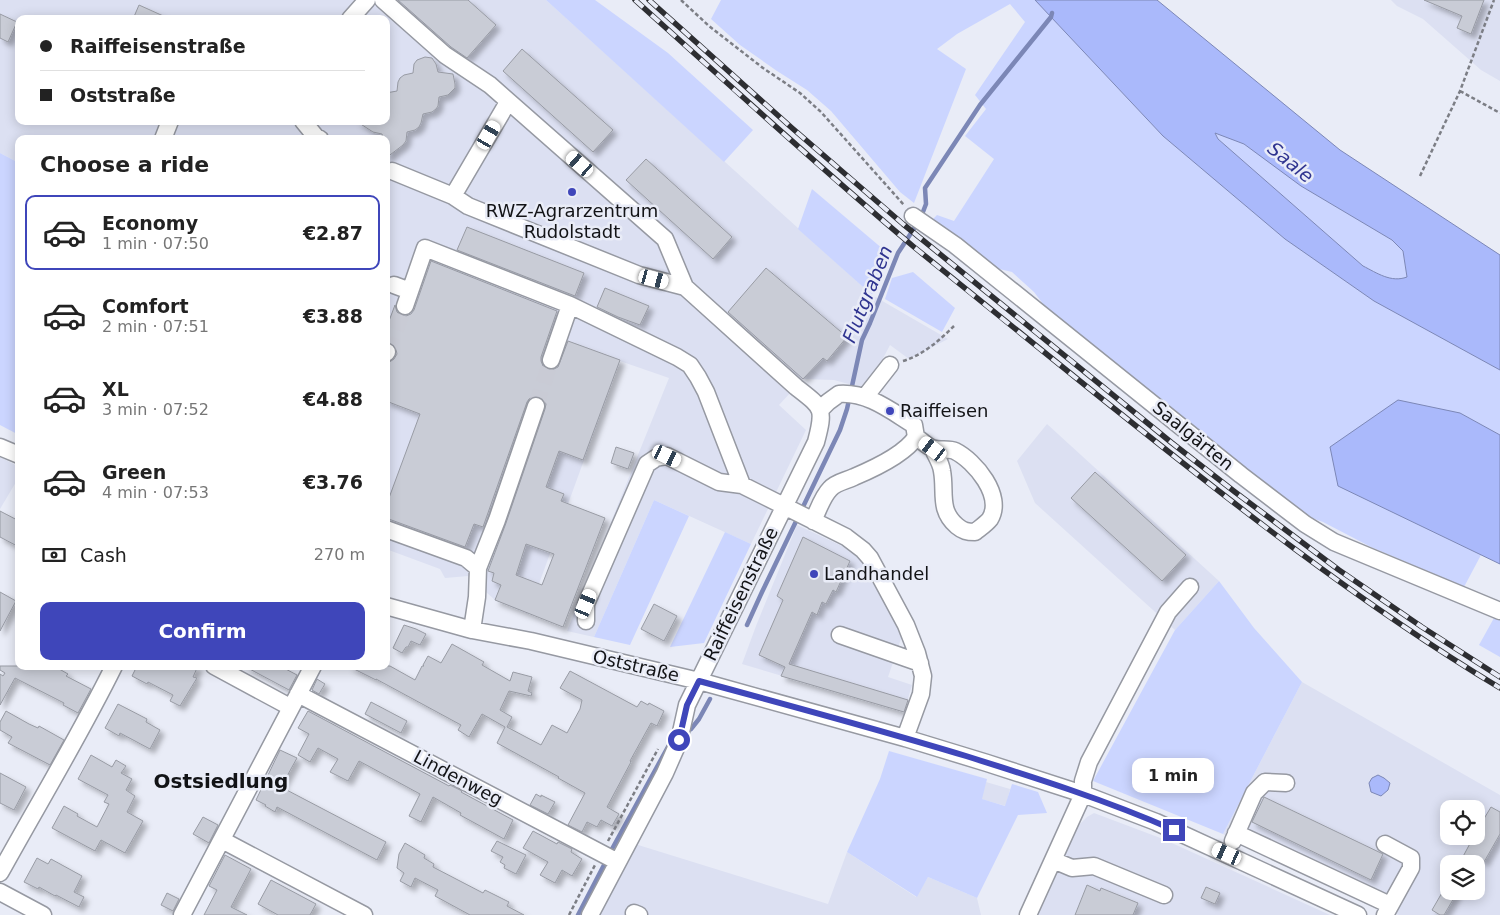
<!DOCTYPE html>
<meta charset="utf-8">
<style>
:root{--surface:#fff;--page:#f2f2f2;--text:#222;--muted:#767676;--line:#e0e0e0;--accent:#3f46ba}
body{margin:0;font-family:"DejaVu Sans",sans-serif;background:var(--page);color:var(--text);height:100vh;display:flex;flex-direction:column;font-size:19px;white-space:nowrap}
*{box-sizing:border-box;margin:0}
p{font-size:16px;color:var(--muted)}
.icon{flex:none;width:28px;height:28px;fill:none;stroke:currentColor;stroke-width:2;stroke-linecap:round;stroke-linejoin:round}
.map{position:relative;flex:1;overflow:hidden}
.details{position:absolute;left:15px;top:135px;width:375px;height:535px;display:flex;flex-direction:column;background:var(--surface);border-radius:10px;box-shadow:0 2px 12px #0003}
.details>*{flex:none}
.guide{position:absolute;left:15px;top:15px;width:375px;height:110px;border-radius:10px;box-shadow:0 2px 12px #0003;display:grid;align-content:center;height:110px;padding:0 25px;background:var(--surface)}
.controls{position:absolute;left:1440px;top:800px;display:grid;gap:10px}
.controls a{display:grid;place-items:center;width:45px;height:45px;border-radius:10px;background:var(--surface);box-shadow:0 2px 12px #0003;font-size:25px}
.end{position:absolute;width:22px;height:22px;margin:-11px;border:6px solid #3f46ba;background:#fff;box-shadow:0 0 0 2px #fff}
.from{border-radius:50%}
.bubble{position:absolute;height:35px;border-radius:10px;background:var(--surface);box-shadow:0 2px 12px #0003;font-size:16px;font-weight:700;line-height:35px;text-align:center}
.car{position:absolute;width:15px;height:30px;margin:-15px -8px;border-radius:6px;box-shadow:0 0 4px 1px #0007;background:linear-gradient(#fff 24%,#345 0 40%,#fff 0 76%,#345 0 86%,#fff 0)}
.guide b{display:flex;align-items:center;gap:18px;height:48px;font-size:19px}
.guide b+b{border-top:1px solid var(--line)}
.guide i{width:12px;height:12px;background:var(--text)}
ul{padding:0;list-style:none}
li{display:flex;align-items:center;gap:15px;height:75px;margin:0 10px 8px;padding:0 15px;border:2px solid transparent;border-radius:10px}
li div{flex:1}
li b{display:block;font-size:19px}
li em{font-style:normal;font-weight:700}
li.current{border-color:var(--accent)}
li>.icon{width:45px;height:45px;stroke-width:1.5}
h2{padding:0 25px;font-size:22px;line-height:60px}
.pay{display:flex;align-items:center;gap:12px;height:55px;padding:0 25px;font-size:19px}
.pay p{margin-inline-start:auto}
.action{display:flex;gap:10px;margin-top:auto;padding:10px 25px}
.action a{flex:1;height:58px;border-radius:10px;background:var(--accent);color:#fff;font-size:20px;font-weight:700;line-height:58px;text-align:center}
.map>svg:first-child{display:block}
</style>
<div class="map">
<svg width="1500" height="915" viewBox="0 0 1500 915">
<defs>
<filter id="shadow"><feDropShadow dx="4.5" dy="4.5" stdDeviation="2.5" flood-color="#0004"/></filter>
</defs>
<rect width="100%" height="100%" fill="#e9ecf7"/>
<path fill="#dce0f2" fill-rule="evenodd" d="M0 0H546L872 295 948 339 909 359 890 345 867 389 834 380 803 379 779 405 806 430 751 544 654 500 594 637 567 631 669 378 620 361 528 614 495 600 468 576 445 578 440 569 386 549V139H76L68 135 66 139H19V163L0 153ZM19 19H386V121H19Z
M1391 0H1500V81L1481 70 1423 19 1397 6Z
M1047 424 1219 581 1175 630 1035 503 1017 461Z
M0 457 19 467V477L0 509Z
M797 525 842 546 857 557 874 574 904 630 888 677 912 685 904 712 742 664 756 626Z
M1302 682 1500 795V915H1399L1223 834ZM1449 809H1476V836H1449ZM1449 864H1476V891H1449Z
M986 782 1010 789 1006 806 981 799Z
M1094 813 1163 839 1330 915H1034L1079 825 1087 817Z
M635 844 828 904 847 852 916 897 928 877 977 898 981 915H598Z"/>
<path fill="#cbd5ff" d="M546 0H595L668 53 753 130 724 162Z
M721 0H1035L1163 136 1285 239 1374 301 1500 370V435L1460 413 1339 486 1481 555 1464 587 1371 547 1323 522 1306 516 1213 446 1050 313 1034 292 1012 272 991 267 932 220 937 215 954 221 994 159 965 136 986 109 975 95 1025 22 1010 4 957 34 937 49 966 69 914 203 900 192 831 111 807 90 777 71 740 45 711 19Z
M1215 132 1244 144 1301 186 1392 240 1403 251 1407 277C1391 283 1377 273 1363 266L1218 139Z
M0 153 19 163V435L0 425Z
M812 189 890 255 872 295 798 229Z
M913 272 955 308 942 332 885 299 892 278Z
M654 500 689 516 630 645 594 637Z
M725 532 751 544 704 643 670 647Z
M1219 581 1254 628 1302 682 1223 834 1093 781 1175 630Z
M1494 618 1500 620V657L1479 645Z
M889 751 987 779 982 799 1005 806 1012 784 1038 792 1047 813 1018 815 977 898 928 877 917 897 847 852 880 779Z"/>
<path fill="#aab9fb" stroke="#7c87b6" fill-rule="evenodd" d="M1035 0H1157L1340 150 1500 255V370L1374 301 1285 239 1163 136ZM1215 133 1244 144 1301 186 1392 240 1403 251 1407 277C1391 283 1377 273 1363 266L1218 139Z
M1398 400 1460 413 1500 435V564L1338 486 1330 447Z
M1378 775 1384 778 1390 783 1388 790 1381 796 1371 792 1369 783 1372 778Z"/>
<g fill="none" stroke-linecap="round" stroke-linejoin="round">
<path stroke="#7c87b6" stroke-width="4.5" d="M921 217 926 204 925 188 980 105 1051 17 1052 13
M747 625 762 592 840 430 847 409 862 340 870 323 898 253 917 224
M691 729 699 719 710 699
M612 849 669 745
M578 915 604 865"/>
</g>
<path fill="#c9ccd6" stroke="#989ba4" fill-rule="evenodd" filter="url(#shadow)" d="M398 0H468L496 25 467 58 451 47Z
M1424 0H1484L1471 34 1457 28 1462 16Z
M139 5 170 19H133Z
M0 14 17 22 8 42 0 38Z
M522 49 613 130 593 152 503 71Z
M425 57 432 58 436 64 438 72 453 74 455 84V88L448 95 439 97 438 106 436 109 432 112 423 114 421 123 419 127 415 130 407 132 406 141 403 145 386 158V139H384L382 134 373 132 356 121H386V93L397 91 398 82 400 78 404 75 413 73 414 64 417 60Z
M646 159 732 237 713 259 626 180Z
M467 227 584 273 575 296 457 250Z
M431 261 557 311 541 357V361L543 366 547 369 552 370 558 367 568 341 620 360 583 460 559 451 546 487 564 494 561 501 605 518 563 627 495 600 501 585 492 581 494 573 488 571 506 523 545 409 546 404 543 399 540 397 534 396 529 399 527 402 483 527 474 524 465 547 386 518V506L420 414 386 401V369L388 363 394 359 397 354 396 349 394 345 390 343 386 342V329L395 305 397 312 402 316H406L411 314 414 310ZM526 544 554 554 542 585 516 575Z
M766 268 847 337 827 361 823 358 803 379 728 312Z
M605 288 649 306 640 325 618 317 597 307Z
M616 447 634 453 628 469 611 463Z
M1095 472 1186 555 1162 581 1071 498Z
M0 511 19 521V547L0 537Z
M803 537 850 561 836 592 833 590 826 604 822 602 817 615 812 612 789 664 908 700 904 712 781 676 785 667 759 655 783 600 777 596Z
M0 592 16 601 0 631Z
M654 604 677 616 664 641 641 629Z
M404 625 416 629 426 634 420 645 411 641 408 647H406L402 653 393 648Z
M452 644 484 662 482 665 510 681 513 672 532 677 528 691 532 693 531 696 509 691 500 710 512 717 507 727 541 745 552 725 567 733 580 709 582 700 560 688 570 671 637 707 641 701 648 705 649 703 664 711 657 726 651 723 630 761 631 762 607 807 619 814 612 826 601 820 597 827 587 822 582 832 568 825 585 793 558 778 559 777 497 743 505 727 482 714 469 737 458 730 461 725 376 679V680L348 666H390L415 680 422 666H424L423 665 428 656 441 663Z
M0 666H54L68 674 66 676 91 689 78 713 63 705 64 703 15 678 0 705V674L3 676 5 673 0 670Z
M137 666H198L193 677 197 678 180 706 170 701 173 695 148 682 147 684 132 676Z
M244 666H280L297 675 289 690Z
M317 679 325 684 319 694 312 690Z
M371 702 407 721 401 733 365 714Z
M118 704 147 719 146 722 160 730 150 749 120 733 119 736 105 728Z
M6 711 29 724 38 728 39 726 64 740 50 765 8 743 12 737 0 730V722Z
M308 711 449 786 450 785 462 791 461 792 513 820 504 839 460 815 461 813 433 797 421 822 409 816 420 794 359 761 348 781 330 772 338 759 318 748 310 762 298 755 309 734 298 728Z
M280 750 297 758 281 787 386 842 377 860 277 807 275 812 265 806 266 805 256 800Z
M91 755 112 767 116 760 126 766 121 773 132 779 126 790 135 796 127 812 143 821 125 853 101 840 95 851 52 828 64 806 78 814 77 816 97 827 109 804 104 802 108 795 78 779Z
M0 773 26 787 14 810 0 803Z
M536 794 541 797V795L555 802 548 814 530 805Z
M1264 797 1383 854 1371 880 1252 822Z
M1491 807 1500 812V834L1484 862 1477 858 1473 864H1459L1474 836H1476V832Z
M203 817 218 825 209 843 193 834Z
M533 831 557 844 558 842 572 849 571 852 582 859 572 876 562 870 555 883 540 875 548 862 523 848Z
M497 841 526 855 516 874 504 868 505 865 500 862 503 857 491 851Z
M405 843 425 855 424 858 434 864 433 867 483 893 485 890 509 902 507 906 524 915H470L435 896 438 890 415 878 411 887 400 881 404 873 397 868 399 854Z
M225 855 251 869 231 907 247 915H204L217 890 209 886Z
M37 858 48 864 51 859 82 876 74 892 84 897 79 907 56 895 55 896 39 887 38 889 24 882Z
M271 880 316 904 310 915H278L258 904Z
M1087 885 1100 891 1101 888 1138 903 1133 915H1075Z
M1206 887 1220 893 1215 904 1201 898Z
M1443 891H1458L1444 915H1440L1432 910Z
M167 893 179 899 173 911 161 905Z"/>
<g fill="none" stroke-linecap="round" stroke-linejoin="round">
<path stroke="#c9cbd5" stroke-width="16" stroke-dasharray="16 8" stroke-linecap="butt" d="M387 352 405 306
M536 406 551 360"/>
<defs>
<path id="minor" d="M383 0 445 55 490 85 665 239 685 287 796 387C823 408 825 408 816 442L687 705 679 741 665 773 590 915
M350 19 367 0
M303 121 316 137 320 139
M163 139 170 121
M392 171 453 196 508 102
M453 196 468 206 639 275 685 287
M913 216 955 245 1241 475 1305 524 1334 542 1500 611
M394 285 410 291
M570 305 677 357 690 365 698 377 706 392 742 485
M405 306 425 248 570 305 551 360
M386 353 387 352
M865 397 890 365
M916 437C921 440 927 446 932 448 939 451 949 448 955 451 975 461 1004 496 990 519 986 524 980 528 975 532 967 532 963 531 957 526 938 510 946 492 942 471 941 463 936 456 933 449
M0 447 19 455
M813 521C818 511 822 497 830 489 836 482 846 481 854 477 873 469 905 454 916 437L914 425C891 411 868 392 839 394L828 402 821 409
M386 529 466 558 478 568
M386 606 472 630 531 641 699 681 905 738 987 763 1083 794 1156 822 1358 915
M586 621V604L647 464 656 458 667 456 719 482 742 485 846 537 863 550 870 558 906 625 917 653 923 676 921 694 905 738
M472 630 477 597 478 568 497 520 536 406
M840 635 920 663
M214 666 290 707
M298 694 618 862
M1236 833 1390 905
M222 840 364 915
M1233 841 1254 793 1265 782 1286 783
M1053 860 1072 868 1094 866 1164 895
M0 873C38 804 79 737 114 666
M0 892 43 915
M634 913 639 915
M182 915 313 666
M1028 915 1083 794V781L1089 762 1168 612 1190 587
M1385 915 1411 868V858L1385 844"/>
</defs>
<use href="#minor" stroke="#9699a2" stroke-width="19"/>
<path stroke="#7c7e85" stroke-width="2.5" stroke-dasharray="4 2.5" stroke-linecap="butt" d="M681 0 709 26 763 68 800 93 821 112 904 205
M1460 91 1500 113
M1420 176 1460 91 1494 0
M903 361C923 355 940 340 954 326
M608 841 658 749
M569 915 595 865"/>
<use href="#minor" stroke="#fff" stroke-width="16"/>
<defs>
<path id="rail" d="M635 0C727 83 819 167 914 247 974 296 1035 345 1096 394 1226 498 1357 602 1500 688
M649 0 792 128 903 224 1172 443 1235 492 1339 570 1422 627 1500 677"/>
</defs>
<use href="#rail" stroke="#2d2e32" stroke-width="5.5"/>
<use href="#rail" stroke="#e9ecf7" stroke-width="4" stroke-dasharray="11" stroke-linecap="butt"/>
</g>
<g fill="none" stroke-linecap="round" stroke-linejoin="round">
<path stroke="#3f46ba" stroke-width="6" d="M679 740 687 705 699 681C788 705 877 729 966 756 1036 778 1106 800 1174 830"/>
</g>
<g fill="#3f46ba" stroke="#e9ecf7" stroke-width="2">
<circle cx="572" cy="192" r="5"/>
<circle cx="890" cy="411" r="5"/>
<circle cx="814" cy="574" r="5"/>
</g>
<g text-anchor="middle" stroke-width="5" stroke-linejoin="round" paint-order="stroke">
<g font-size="18" fill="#121316" stroke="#e9ecf7" text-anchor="start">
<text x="572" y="217" text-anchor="middle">RWZ-Agrarzentrum<tspan x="572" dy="21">Rudolstadt</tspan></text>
<text x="900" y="417">Raiffeisen</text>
<text x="824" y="580">Landhandel</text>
</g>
<g font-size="18" fill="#121316" stroke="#e9ecf7">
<text transform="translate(1193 436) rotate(39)" y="6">Saalgärten</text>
<text transform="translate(741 594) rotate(-64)" y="6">Raiffeisenstraße</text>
<text transform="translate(636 666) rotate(13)" y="6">Oststraße</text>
<text transform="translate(458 778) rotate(28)" y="6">Lindenweg</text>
</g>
<g font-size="19" font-style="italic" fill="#2f3490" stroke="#e9ecf7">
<text transform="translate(1291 162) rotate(39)" y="7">Saale</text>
<text transform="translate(867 294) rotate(-68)" y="7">Flutgraben</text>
</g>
<g font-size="20" font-weight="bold" fill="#121316" stroke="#e9ecf7">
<text x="221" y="788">Ostsiedlung</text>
</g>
</g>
</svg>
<div class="controls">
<a><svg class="icon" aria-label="locate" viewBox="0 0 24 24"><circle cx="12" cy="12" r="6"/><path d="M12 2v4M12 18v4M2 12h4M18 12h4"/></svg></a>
<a><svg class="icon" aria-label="layers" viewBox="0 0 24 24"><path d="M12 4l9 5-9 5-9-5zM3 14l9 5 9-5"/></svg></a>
</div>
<i class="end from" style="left:679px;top:740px"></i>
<i class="end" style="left:1174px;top:830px"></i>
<div class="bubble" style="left:1132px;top:758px;width:82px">1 min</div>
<i class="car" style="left:489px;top:135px;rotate:30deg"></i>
<i class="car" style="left:580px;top:164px;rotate:311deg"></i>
<i class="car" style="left:654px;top:279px;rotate:105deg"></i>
<i class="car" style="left:933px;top:449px;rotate:307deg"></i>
<i class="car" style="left:667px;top:456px;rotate:116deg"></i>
<i class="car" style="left:586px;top:604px;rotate:23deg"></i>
<i class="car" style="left:1227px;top:854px;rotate:294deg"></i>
<div class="guide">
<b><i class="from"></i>Raiffeisenstraße</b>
<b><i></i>Oststraße</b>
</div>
<section class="details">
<h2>Choose a ride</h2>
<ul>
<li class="current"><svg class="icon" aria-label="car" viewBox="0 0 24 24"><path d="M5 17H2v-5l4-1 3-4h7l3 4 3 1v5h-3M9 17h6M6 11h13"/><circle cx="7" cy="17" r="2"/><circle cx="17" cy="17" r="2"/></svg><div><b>Economy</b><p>1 min · 07:50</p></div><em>€2.87</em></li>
<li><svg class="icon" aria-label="car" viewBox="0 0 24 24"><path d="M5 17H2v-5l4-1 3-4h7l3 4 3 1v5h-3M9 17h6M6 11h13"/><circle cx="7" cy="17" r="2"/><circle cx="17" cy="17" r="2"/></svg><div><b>Comfort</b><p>2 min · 07:51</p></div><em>€3.88</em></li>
<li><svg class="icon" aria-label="car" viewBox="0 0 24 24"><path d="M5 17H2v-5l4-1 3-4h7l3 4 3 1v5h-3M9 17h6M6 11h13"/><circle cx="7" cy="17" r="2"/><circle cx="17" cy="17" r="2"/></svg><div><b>XL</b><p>3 min · 07:52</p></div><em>€4.88</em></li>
<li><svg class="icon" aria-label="car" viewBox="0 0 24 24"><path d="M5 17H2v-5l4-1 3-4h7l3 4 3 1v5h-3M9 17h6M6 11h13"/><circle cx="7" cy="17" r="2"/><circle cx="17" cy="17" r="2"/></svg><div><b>Green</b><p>4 min · 07:53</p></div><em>€3.76</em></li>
</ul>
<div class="pay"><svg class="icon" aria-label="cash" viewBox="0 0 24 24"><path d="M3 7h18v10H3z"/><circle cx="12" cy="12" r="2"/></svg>Cash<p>270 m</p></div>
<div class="action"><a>Confirm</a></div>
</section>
</div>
